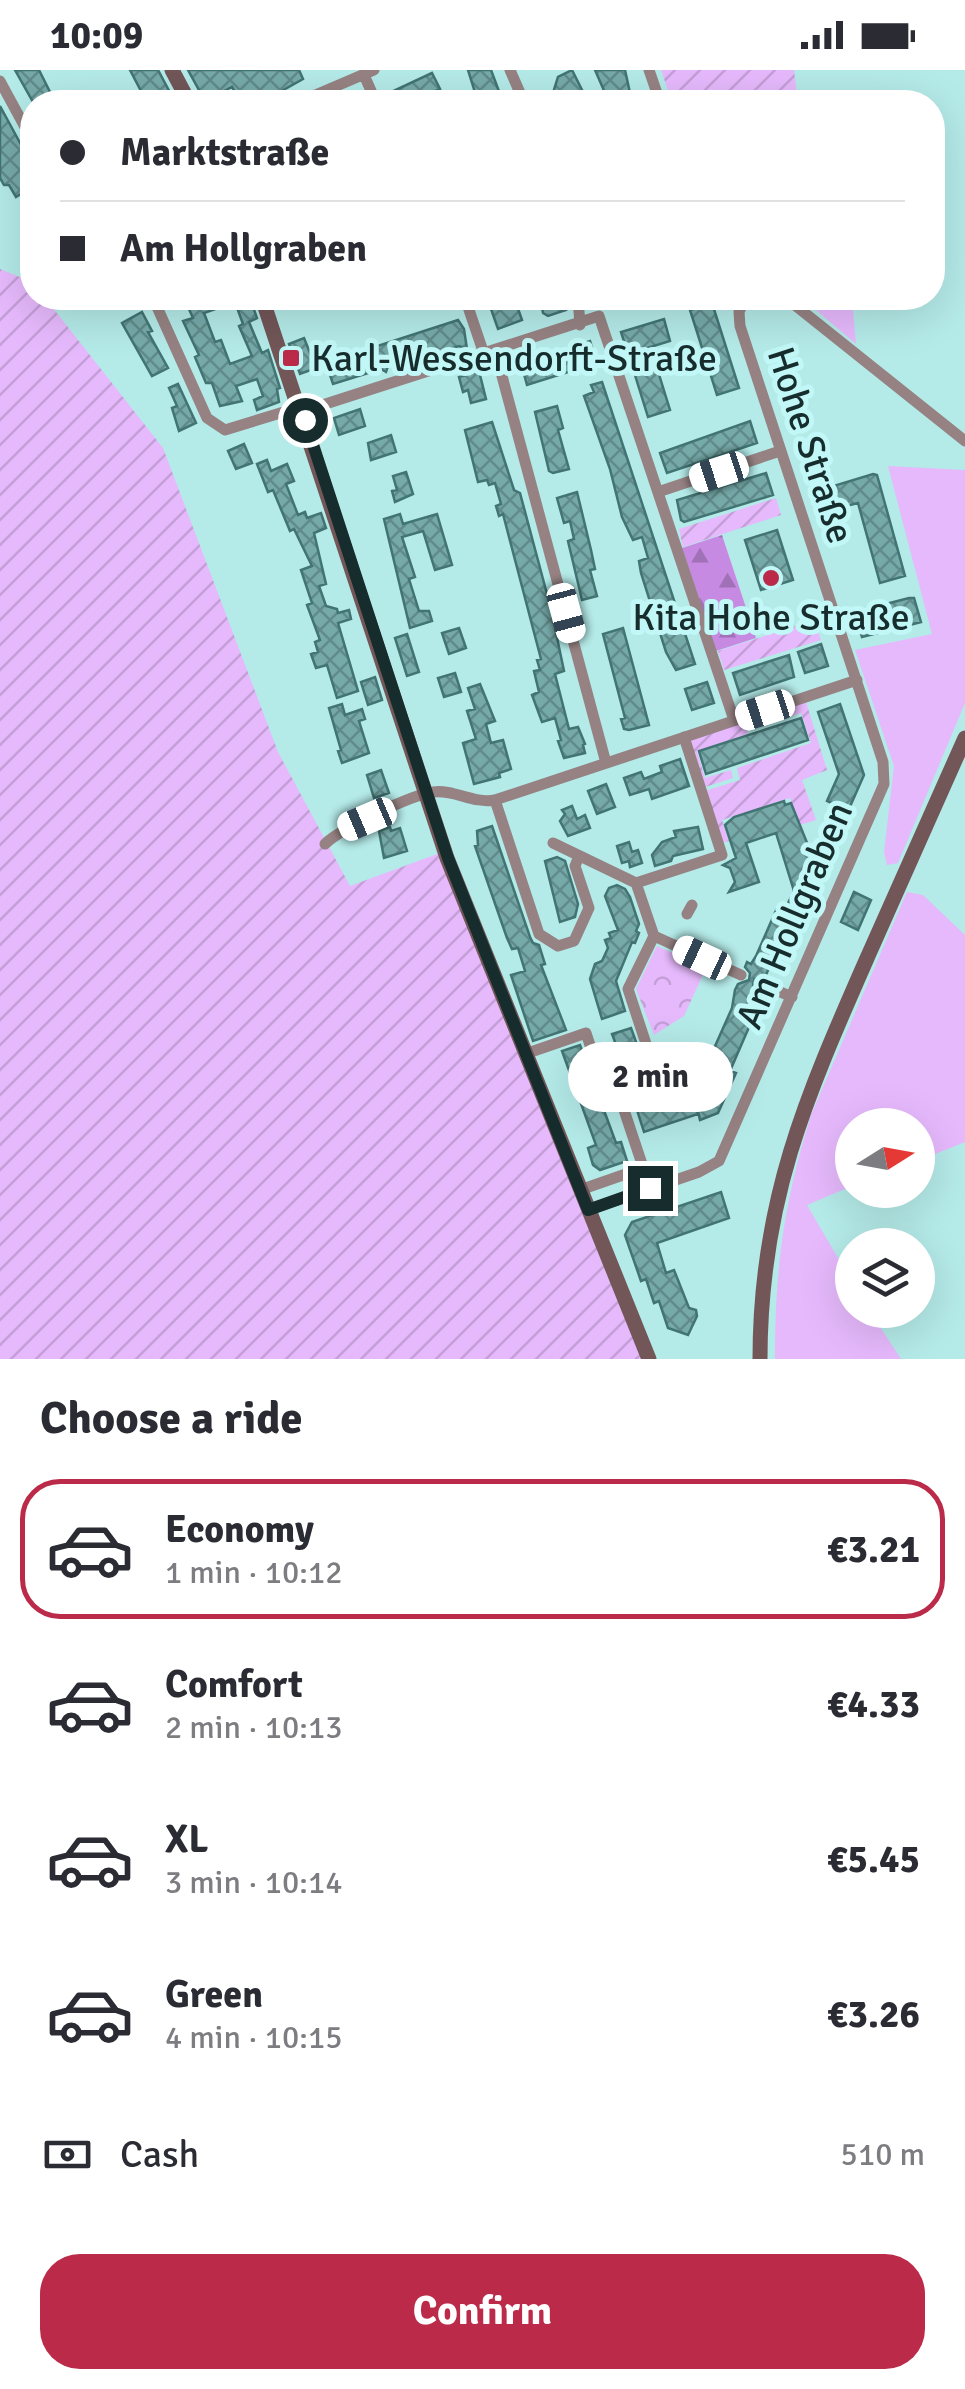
<!DOCTYPE html>
<meta charset="utf-8">
<style>
:root{--surface:#fff;--page:#f2f2f3;--text:#2b2b33;--muted:#7c7c81;--line:#e1e1e2;--accent:#bb2a48}
body{margin:0;font-family:Signika,sans-serif;background:var(--page);color:var(--text);height:100vh;display:flex;flex-direction:column;font-size:38px;white-space:nowrap}
*{box-sizing:border-box;margin:0}
p{font-size:32px;color:var(--muted)}
.icon{flex:none;width:55px;height:55px;fill:none;stroke:currentColor;stroke-width:2;stroke-linecap:round;stroke-linejoin:round}
.map{position:relative;height:1289px;overflow:hidden}
.drawer{display:flex;flex-direction:column;background:var(--surface);flex:1}
.drawer>*{flex:none}
.hud{position:absolute;left:20px;top:20px;width:925px;height:220px;border-radius:40px;box-shadow:0 10px 40px #0002;display:grid;align-content:center;height:220px;padding:0 40px;background:var(--surface)}
.needle{width:65px;rotate:79deg}
.controls{position:absolute;left:835px;top:1038px;display:grid;gap:20px}
.controls a{display:grid;place-items:center;width:100px;height:100px;border-radius:50%;background:var(--surface);box-shadow:0 10px 40px #0002;font-size:50px}
.end{position:absolute;width:45px;height:45px;margin:-22px;border:12px solid #172c2c;background:#fff;box-shadow:0 0 0 5px #fff}
.from{border-radius:50%}
.bubble{position:absolute;height:70px;border-radius:35px;background:var(--surface);box-shadow:0 10px 40px #0002;font-size:32px;font-weight:700;line-height:70px;text-align:center}
.car{position:absolute;width:30px;height:60px;margin:-30px -15px;border-radius:12px;box-shadow:0 0 8px 2px #0007;background:linear-gradient(#fff 24%,#345 0 40%,#fff 0 76%,#345 0 86%,#fff 0)}
.hud b{display:flex;align-items:center;gap:35px;height:95px;font-size:38px}
.hud b+b{border-top:2px solid var(--line)}
.hud i{width:25px;height:25px;background:var(--text)}
ul{padding:0;list-style:none}
li{display:flex;align-items:center;gap:30px;height:140px;margin:0 20px 15px;padding:0 20px;border:5px solid transparent;border-radius:40px}
li div{flex:1}
li b{display:block;font-size:38px}
li em{font-style:normal;font-weight:700}
li.on{border-color:var(--accent)}
li>.icon{width:90px;height:90px;stroke-width:1.5}
h2{padding:0 40px;font-size:45px;line-height:120px}
.pay{display:flex;align-items:center;gap:25px;height:110px;padding:0 40px;font-size:38px}
.pay p{margin-inline-start:auto}
.cta{display:flex;gap:20px;margin-top:auto;padding:20px 40px}
.cta a{flex:1;height:115px;border-radius:40px;background:var(--accent);color:#fff;font-size:40px;font-weight:700;line-height:115px;text-align:center}
.status{display:flex;justify-content:space-between;align-items:center;height:70px;padding:0 50px;background:var(--surface);direction:ltr}
.status svg{height:28px;fill:currentColor}
.map>svg:first-child{display:block}
</style>
<div class="status"><b>10:09</b><svg viewBox="0 0 49 12"><path d="M0 12V9h3v3zM5 12V6h3v6zM10 12V3h3v9zM15 12V0h3v12zM26 1h20v11H26zM47 4h2v5h-2z"/></svg></div>
<div class="map">
<svg width="965" height="1289" viewBox="0 0 965 1289">
<defs>
<pattern id="forest-firs" width="22" height="20" patternUnits="userSpaceOnUse" patternTransform="scale(2.5)"><rect width="22" height="20" fill="#c78ae2"/><path d="M5 1l3.5 6h-7zM16 11l3.5 6h-7z" fill="#a171b7"/></pattern>
<pattern id="park-crowns" width="20" height="18" patternUnits="userSpaceOnUse" patternTransform="scale(2.5)"><rect width="20" height="18" fill="#e6b9fc"/><path d="M2 6a3 3 0 1 1 6 0M12 15a3 3 0 1 1 6 0" fill="none" stroke="#c59fd8"/></pattern>
<pattern id="garden-furrows" width="10" height="10" patternUnits="userSpaceOnUse" patternTransform="scale(2.5)"><rect width="10" height="10" fill="#e6b9fc"/><path d="M-1 1l2-2M0 10L10 0M9 11l2-2" fill="none" stroke="#c59fd8"/></pattern>
<pattern id="building-cross-hatch" width="8" height="8" patternUnits="userSpaceOnUse" patternTransform="scale(2.5)"><rect width="8" height="8" fill="#76aaa9"/><path d="M0 0l8 8M0 8l8-8" fill="none" stroke="#608b8a"/></pattern>
</defs>
<rect width="100%" height="100%" fill="#b4eae8"/>
<path fill="#e6b9fc" d="M803 228H852L856 274 803 229Z
M888 396 965 400V633L898 793 887 795 884 782 894 696 855 580 932 564Z
M907 822 923 825 965 865V1072L918 1091V1055H852V1116L807 1135 852 1212V1240H869L901 1289H775C775 1197 784 1133 811 1045Z"/>
<path fill="url(#forest-firs)" d="M722 465 756 568 716 581 682 478Z"/>
<path fill="url(#park-crowns)" d="M657 876 706 898 684 946 654 965 636 919Z"/>
<path fill="url(#garden-furrows)" d="M661 0H794L798 32H672Z
M0 199 32 212V228H45L163 378 278 682 350 816 440 783 649 1289H0Z
M776 428 781 445 683 477 679 459Z
M814 550 821 570 724 600 718 581Z
M806 632 827 700 802 710 816 750 800 755 790 728 722 750 729 771 721 773 705 721 740 710 737 698 811 673 801 643 760 656 757 648Z
M744 652 748 664 697 681 705 708 731 700 733 708 702 718 687 671Z"/>
<path fill="url(#building-cross-hatch)" stroke="#417473" stroke-width="2.5" fill-rule="evenodd" d="M15 0H39L55 32H33Z
M130 0H158L175 32H126L142 23Z
M188 0H299L303 9 262 32H241L232 17 205 31Z
M468 0H491L503 32H478Z
M572 0 582 20 560 30 553 23 558 7Z
M595 0H625L632 32H609Z
M432 3 440 19 417 29 418 32H396L391 22Z
M0 36 32 95V146L21 124 16 127 9 115H4L0 108Z
M184 228H204L206 233 221 228H250L257 248 249 252 262 283 268 280 280 318 277 319 279 332 257 340 254 330 263 326 257 309 236 316 242 331 220 336 212 313H206L195 287 199 285 183 251 193 248ZM235 232 243 254 239 256 252 286 230 294 221 270 215 272 204 243Z
M540 228H562L566 240 548 246 543 243Z
M505 230H515L522 250 498 259 491 239 504 234Z
M712 233 739 318 717 325 690 240Z
M142 242 152 261 148 262 168 298 152 306 122 253Z
M664 249 670 271 628 284 621 262Z
M458 250 464 259 467 279 459 276 449 279 447 283 442 281 426 285 422 290 418 288 388 296 386 302 381 299 333 314 328 299 364 286 362 281Z
M304 268 316 298 300 304 289 274Z
M590 271 597 293 527 315 521 293Z
M657 298 670 340 648 347 635 305Z
M479 301 486 329 471 333 468 320 463 322 459 307Z
M602 312 695 594 676 600 666 582 641 503 639 491 648 488 642 467 633 470 622 447 610 399 584 326 594 322 591 315Z
M178 314 196 353 179 361 172 338 177 336 169 318Z
M557 336 563 358 558 360 569 399 553 403 549 401 535 342Z
M360 339 365 356 339 365 334 348Z
M750 351 757 373 667 403 660 383Z
M492 352 514 420 520 423 551 539 564 601 555 604 569 659 578 657 585 674 583 675 585 683 564 688 558 671 561 670 555 648 542 652 532 625 539 622 534 601 540 600 537 590 541 589 503 444 499 446 496 436 501 434 495 413 489 415 487 410 478 412 465 360Z
M391 365 396 382 371 390 368 373Z
M244 374 252 393 236 399 228 381Z
M267 390 271 401 287 394 294 411 286 414 298 445 305 442 307 448 321 443 326 458 314 463 326 514 319 516 326 536 337 539 338 543 349 540 351 549 338 553 358 621 337 628 327 595 316 598 311 584 318 582 315 572 320 570 307 535 312 533 301 500 312 496 294 459 290 461 273 420 268 422 257 394Z
M406 402 413 424 395 432 392 421 397 420 393 406Z
M766 403 773 425 684 452 681 450 677 430Z
M873 404 877 405 905 506 880 513 858 433 822 442 817 421Z
M577 422 591 480 595 499 590 500 597 526 582 530 568 471 574 469 570 451 564 453 557 428Z
M400 444 403 454 437 444 452 495 435 500 423 461 402 467 415 507 409 509 419 541H429L432 551 410 558 384 449Z
M777 460 793 510 761 520 745 470Z
M909 528H914L921 552 862 567 855 542Z
M459 558 466 578 449 584 442 563Z
M623 558 649 655 629 660 624 659 621 649 625 648 603 564Z
M407 564 419 602 407 606 395 568Z
M821 574 828 596 805 603 798 582Z
M789 585 794 607 740 625 733 603Z
M455 603 461 622 444 627 438 608Z
M375 607 382 630 368 635 361 612Z
M707 612 714 633 692 640 685 619Z
M480 614 495 651 486 654 491 673 503 670 511 699 499 703 500 707 474 714 463 673 476 669 467 641 475 639 468 618Z
M342 634 345 645 362 639 365 649 359 651 369 683 342 693 338 681 341 680 329 638Z
M840 634 864 705 848 741 827 731 839 704 818 642Z
M801 648 808 670 706 704 699 681Z
M680 689 689 716 652 729 649 719 630 725 624 708 641 702 644 709 662 702 660 696Z
M381 700 389 723 374 728 367 705Z
M606 714 615 737 597 744 588 721Z
M784 731 785 735 791 733 816 795 820 814 805 848 799 845 776 895 771 893 766 905 754 909 753 916 758 923 751 939 756 941 730 1001 736 1003 718 1043 700 1050 698 1041 714 995 708 992 732 938 735 920 738 914 749 910 750 903 745 897 747 892 751 894 756 886 778 836 785 839 794 821 776 763 746 773 759 812 729 822 735 812 730 798 723 795 736 788 725 755 734 747Z
M572 736 577 749 585 745 590 758 568 766 560 751 565 744 562 740Z
M492 756 530 867 533 873 539 875 545 894 541 895 566 960 533 971 511 905 525 901 518 878 512 879 507 868 475 776 478 775 477 761Z
M390 757 391 761 400 758 407 781 384 788 379 761Z
M698 757 703 779 673 786 671 791 655 796 652 785 662 772 676 767 674 761Z
M629 772 632 782 638 780 642 793 630 797 629 791 622 793 617 776Z
M557 787 565 791 578 834 575 847 560 852 545 791Z
M617 815 625 819 630 827 639 854 636 861 639 863 635 873 632 872 616 911 625 941 602 949 590 909 595 894 602 891 608 878 605 870 611 868 609 863 618 860 605 826 609 818Z
M854 822 871 830 858 860 841 852Z
M631 958 649 1008 631 1014 612 964Z
M580 975 616 1073 621 1072 627 1091 600 1100 593 1095 588 1078 596 1075 562 981Z
M692 1022 698 1044 644 1062 637 1040Z
M721 1122 729 1148 657 1173 666 1203 674 1200 689 1238 696 1240 697 1246 688 1265 668 1258 659 1231 654 1233 646 1209 641 1211 625 1165 632 1152Z"/>
<g fill="none" stroke-linecap="round" stroke-linejoin="round">
<path stroke="#968283" stroke-width="11" d="M510 0 524 32
M649 0 660 32
M364 5 376 32
M0 11 32 70
M299 32 374 0
M153 228 207 348 225 360 287 341 313 338 599 246 734 650
M465 228 484 284
M578 228 580 255
M786 228 965 371
M495 280 606 693
M658 422 780 381
M495 730 539 864 558 876 574 871 589 838 575 796 579 786
M553 773 636 813 654 866 741 905
M325 774C340 759 411 725 433 722 454 719 473 734 495 730L857 610
M636 813 722 785 684 667
M687 844 692 835
M762 914 792 927
M525 984 586 963 606 1024 622 1034 650 1118
M651 989 628 919 654 866
M580 1120 643 1098
M588 1140 699 1102 719 1091 884 714 883 692 740 256 739 242 745 228"/>
<path stroke="#725658" stroke-width="15" d="M172 0 189 32
M262 228 447 788 649 1289
M760 1289C760 1131 806 1027 868 886 900 813 933 741 965 668"/>
</g>
<g fill="none" stroke-linecap="round" stroke-linejoin="round">
<path stroke="#172c2c" stroke-width="12" d="M305 350 448 788 588 1140 650 1118"/>
</g>
<g fill="#bb2a48" stroke="#c1f7f6" stroke-width="4">
<rect x="281" y="278" width="20" height="20" rx="5"/>
<circle cx="771" cy="508" r="10"/>
</g>
<g text-anchor="middle" stroke-width="10" stroke-linejoin="round" paint-order="stroke">
<g font-size="38" fill="#172c2c" stroke="#c1f7f6" text-anchor="start">
<text x="311" y="301">Karl-Wessendorft-Straße</text>
<text x="771" y="560" text-anchor="middle">Kita Hohe Straße</text>
</g>
<g font-size="38" fill="#172c2c" stroke="#c1f7f6">
<text transform="translate(811 375) rotate(72)" y="13">Hohe Straße</text>
<text transform="translate(794 845) rotate(-67)" y="13">Am Hollgraben</text>
</g>
</g>
</svg>
<div class="controls">
<a><svg class="needle" viewBox="-14 -14 28 28"><path d="M0-13l5 13h-10z" fill="#e53935"/><path d="M0 13l5-13h-10z" fill="#7c7c81"/></svg></a>
<a><svg class="icon" aria-label="layers" viewBox="0 0 24 24"><path d="M12 4l9 5-9 5-9-5zM3 14l9 5 9-5"/></svg></a>
</div>
<i class="end from" style="left:305px;top:350px"></i>
<i class="end" style="left:650px;top:1118px"></i>
<div class="bubble" style="left:568px;top:972px;width:165px">2 min</div>
<i class="car" style="left:719px;top:402px;rotate:252deg"></i>
<i class="car" style="left:566px;top:543px;rotate:165deg"></i>
<i class="car" style="left:765px;top:640px;rotate:252deg"></i>
<i class="car" style="left:367px;top:749px;rotate:247deg"></i>
<i class="car" style="left:702px;top:888px;rotate:295deg"></i>
<div class="hud">
<b><i class="from"></i>Marktstraße</b>
<b><i></i>Am Hollgraben</b>
</div>
</div>
<section class="drawer">
<h2>Choose a ride</h2>
<ul>
<li class="on"><svg class="icon" aria-label="car" viewBox="0 0 24 24"><path d="M5 17H2v-5l4-1 3-4h7l3 4 3 1v5h-3M9 17h6M6 11h13"/><circle cx="7" cy="17" r="2"/><circle cx="17" cy="17" r="2"/></svg><div><b>Economy</b><p>1 min · 10:12</p></div><em>€3.21</em></li>
<li><svg class="icon" aria-label="car" viewBox="0 0 24 24"><path d="M5 17H2v-5l4-1 3-4h7l3 4 3 1v5h-3M9 17h6M6 11h13"/><circle cx="7" cy="17" r="2"/><circle cx="17" cy="17" r="2"/></svg><div><b>Comfort</b><p>2 min · 10:13</p></div><em>€4.33</em></li>
<li><svg class="icon" aria-label="car" viewBox="0 0 24 24"><path d="M5 17H2v-5l4-1 3-4h7l3 4 3 1v5h-3M9 17h6M6 11h13"/><circle cx="7" cy="17" r="2"/><circle cx="17" cy="17" r="2"/></svg><div><b>XL</b><p>3 min · 10:14</p></div><em>€5.45</em></li>
<li><svg class="icon" aria-label="car" viewBox="0 0 24 24"><path d="M5 17H2v-5l4-1 3-4h7l3 4 3 1v5h-3M9 17h6M6 11h13"/><circle cx="7" cy="17" r="2"/><circle cx="17" cy="17" r="2"/></svg><div><b>Green</b><p>4 min · 10:15</p></div><em>€3.26</em></li>
</ul>
<div class="pay"><svg class="icon" aria-label="cash" viewBox="0 0 24 24"><path d="M3 7h18v10H3z"/><circle cx="12" cy="12" r="2"/></svg>Cash<p>510 m</p></div>
<div class="cta"><a>Confirm</a></div>
</section>
